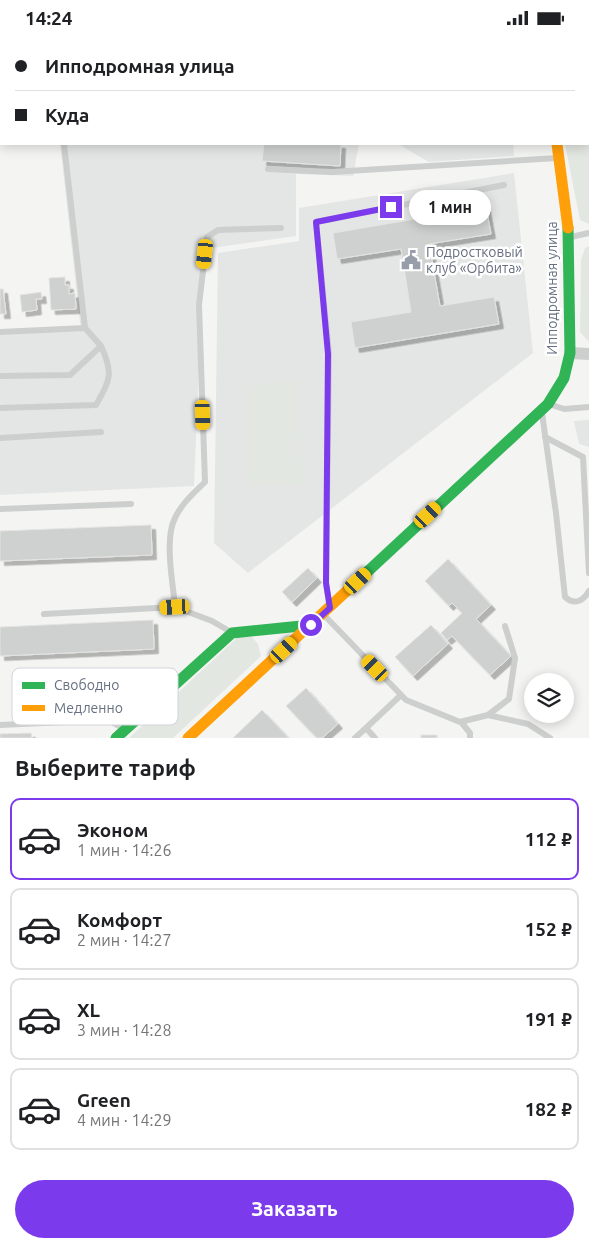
<!DOCTYPE html>
<html lang="ru">
<meta charset="utf-8">
<style>
:root{--surface:#fff;--page:#f6f6f6;--text:#202124;--muted:#757577;--line:#e0e0e0;--accent:#7c3aed}
body{margin:0;font-family:Ubuntu,sans-serif;background:var(--page);color:var(--text);height:100vh;display:flex;flex-direction:column;font-size:19px;white-space:nowrap}
*{box-sizing:border-box;margin:0}
p{font-size:16px;color:var(--muted)}
.icon{flex:none;width:28px;height:28px;fill:none;stroke:currentColor;stroke-width:2;stroke-linecap:round;stroke-linejoin:round}
.map{position:relative;height:703px;overflow:hidden}
.details{display:flex;flex-direction:column;background:var(--surface);flex:1}
.details>*{flex:none}
.top-card{position:absolute;left:0px;top:0px;width:590px;height:110px;box-shadow:0 2px 12px #0003;display:grid;align-content:center;height:110px;padding:0 15px;background:var(--surface)}
.fabs{position:absolute;left:524px;top:638px;display:grid;gap:10px}
.fabs a{display:grid;place-items:center;width:50px;height:50px;border-radius:50%;background:var(--surface);box-shadow:0 2px 12px #0003;font-size:25px}
.end{position:absolute;width:22px;height:22px;margin:-11px;border:6px solid #7c3aed;background:#fff;box-shadow:0 0 0 2px #fff}
.from{border-radius:50%}
.bubble{position:absolute;height:35px;border-radius:18px;background:var(--surface);box-shadow:0 2px 12px #0003;font-size:16px;font-weight:700;line-height:35px;text-align:center}
.car{position:absolute;width:15px;height:30px;margin:-15px -8px;border-radius:6px;box-shadow:0 0 4px 1px #0007;background:linear-gradient(#f5c518 24%,#345 0 40%,#f5c518 0 76%,#345 0 86%,#f5c518 0)}
.top-card b{display:flex;align-items:center;gap:18px;height:48px;font-size:19px}
.top-card b+b{border-top:1px solid var(--line)}
.top-card i{width:12px;height:12px;background:var(--text)}
ul{padding:0;list-style:none}
li{display:flex;align-items:center;gap:15px;height:82px;margin:0 10px 8px;padding:0 5px;border:2px solid var(--line);border-radius:10px}
li div{flex:1}
li b{display:block;font-size:19px}
li em{font-style:normal;font-weight:700}
li.on{border-color:var(--accent)}
li>.icon{width:45px;height:45px;stroke-width:1.5}
h2{padding:0 15px;font-size:22px;line-height:60px}
.primary-button{display:flex;gap:10px;margin-top:auto;padding:10px 15px}
.primary-button a{flex:1;height:58px;border-radius:30px;background:var(--accent);color:#fff;font-size:20px;font-weight:700;line-height:58px;text-align:center}
.status{display:flex;justify-content:space-between;align-items:center;height:35px;padding:0 25px;background:var(--surface);direction:ltr}
.status svg{height:14px;fill:currentColor}
.map>svg:first-child{display:block}
</style>
<div class="status"><b>14:24</b><svg viewBox="0 0 49 12"><path d="M0 12V9h3v3zM5 12V6h3v6zM10 12V3h3v9zM15 12V0h3v12zM26 1h20v11H26zM47 4h2v5h-2z"/></svg></div>
<div class="map">
<svg width="589" height="703" viewBox="0 0 589 703">
<defs>
<filter id="shadow"><feDropShadow dx="4.5" dy="4.5" stdDeviation="0" flood-color="#0004"/></filter>
</defs>
<rect width="100%" height="100%" fill="#f4f4f3"/>
<path fill="#e4e5e5" d="M93 0H501V1H93Z
M60 109H359L353 141 296 139V201L204 214 194 451 0 460V298L81 296Z
M398 109H513L514 121 429 127Z
M514 138 533 318 248 538 214 508 218 218 299 206V173Z
M589 385V412L579 409 574 386Z"/>
<path fill="#e3e7e1" d="M589 87V189L580 185 565 109H589Z
M589 211V307L580 297 581 225 585 213Z
M299 346 304 450 247 452 242 349Z
M238 602H252L258 609 261 621 173 703H129Z"/>
<path fill="#cfd0d0" stroke="#e4e4e2" filter="url(#shadow)" d="M96 0H124V1H97Z
M422 0H499V1H422Z
M264 109H341L340 131 262 126Z
M486 172 491 199 429 209 440 271 494 262 499 289 355 313 351 287 411 277 401 214 337 224 333 198Z
M65 242V250H69V259L75 258 76 274 51 275 49 243Z
M0 254H3L6 279H0Z
M41 257 42 264H36L37 275 22 277 20 260Z
M151 490 152 520 0 526V496Z
M448 524 491 570 476 584 511 621 490 640 452 601 447 605 441 598 462 578 452 568 449 571 425 546Z
M308 533 317 543 292 567 282 557Z
M153 585 154 614 0 621V592Z
M431 590 448 609 413 641 395 622Z
M306 653 338 689 322 703H317L286 671Z
M262 675 289 703H233Z
M31 698 32 703H0V699Z
M421 700H437V703H421Z"/>
<g fill="none" stroke-linecap="round" stroke-linejoin="round">
<path stroke="#cdcece" stroke-width="6" d="M61 1 62 0
M0 44 1 43
M268 134 332 137 558 123
M571 202 589 198
M0 297 85 293
M0 341 70 340 101 311 85 293 64 109
M549 369 564 374 589 372
M0 373 96 370C110 345 114 339 101 311
M542 378 556 478 565 562C575 571 584 565 589 556
M545 402 583 422 589 538
M0 403 101 397
M0 474 131 469
M329 569 326 548 329 319 316 187 504 150
M44 579 175 572
M324 580 406 665 460 687 488 680 509 664 515 623 505 591
M231 597 212 586 175 572C173 548 164 504 175 483 182 468 194 458 205 447L199 270 207 202 218 195 281 193
M488 680 528 689 550 703
M461 687 470 698V703
M0 690 108 685 125 694
M355 703 366 693
M375 703 366 693 401 660"/>
<path stroke="#cdcece" stroke-width="12" d="M570 318 589 319"/>
<path stroke="#30b455" stroke-width="11" d="M351 552 548 369 564 343 570 318 568 193
M116 703 232 598 311 590"/>
<path stroke="#ff9f0a" stroke-width="11" d="M544 0 545 1
M557 109 568 193
M188 703 351 552"/>
</g>
<g fill="none" stroke-linecap="round" stroke-linejoin="round">
<path stroke="#7c3aed" stroke-width="6" d="M311 590 330 573 326 548 328 319 316 187 391 172"/>
</g>
<defs>
<symbol id="civic-bare" viewBox="-9 -9 18 18"><path d="M-.6-6.5H3V-4.5H.6V-3L4-1V1h2V6H-6V1h2V-1L-.6-3ZM-1.2 2.5V6h2.4V2.5Z" fill="#989ea9" stroke="#fff" stroke-width="2.5" paint-order="stroke"/></symbol>
</defs>
<g fill-rule="evenodd">
<use href="#civic-bare" x="397" y="211" width="28" height="28"/>
</g>
<g text-anchor="middle" stroke-width="5" stroke-linejoin="round" paint-order="stroke">
<g font-size="14" fill="#667081" stroke="#fff" text-anchor="start">
<text x="426" y="222">Подростковый<tspan x="426" dy="16">клуб «Орбита»</tspan></text>
</g>
<g font-size="14" fill="#667081" stroke="#fff">
<text transform="translate(552 253) rotate(-90)" y="5">Ипподромная улица</text>
</g>
</g>
<rect x="12" y="633" width="166" height="57" rx="8" fill="#fff" stroke="#d1d4d9" stroke-width="1"/>
<rect x="22" y="647" width="23" height="7" fill="#30b455"/>
<rect x="22" y="670" width="23" height="6" fill="#ff9f0a"/>
<g font-size="14" fill="#667081">
<text x="54" y="655">Свободно</text>
<text x="54" y="678">Медленно</text>
</g>
</svg>
<div class="fabs">
<a><svg class="icon" aria-label="layers" viewBox="0 0 24 24"><path d="M12 4l9 5-9 5-9-5zM3 14l9 5 9-5"/></svg></a>
</div>
<i class="end from" style="left:311px;top:590px"></i>
<i class="end" style="left:391px;top:172px"></i>
<div class="bubble" style="left:409px;top:155px;width:82px">1 мин</div>
<i class="car" style="left:205px;top:219px;rotate:186deg"></i>
<i class="car" style="left:203px;top:380px;rotate:178deg"></i>
<i class="car" style="left:428px;top:480px;rotate:47deg"></i>
<i class="car" style="left:358px;top:546px;rotate:47deg"></i>
<i class="car" style="left:175px;top:572px;rotate:267deg"></i>
<i class="car" style="left:284px;top:615px;rotate:47deg"></i>
<i class="car" style="left:375px;top:633px;rotate:316deg"></i>
<div class="top-card">
<b><i class="from"></i>Ипподромная улица</b>
<b><i></i>Куда</b>
</div>
</div>
<section class="details">
<h2>Выберите тариф</h2>
<ul>
<li class="on"><svg class="icon" aria-label="car" viewBox="0 0 24 24"><path d="M5 17H2v-5l4-1 3-4h7l3 4 3 1v5h-3M9 17h6M6 11h13"/><circle cx="7" cy="17" r="2"/><circle cx="17" cy="17" r="2"/></svg><div><b>Эконом</b><p>1 мин · 14:26</p></div><em>112 ₽</em></li>
<li><svg class="icon" aria-label="car" viewBox="0 0 24 24"><path d="M5 17H2v-5l4-1 3-4h7l3 4 3 1v5h-3M9 17h6M6 11h13"/><circle cx="7" cy="17" r="2"/><circle cx="17" cy="17" r="2"/></svg><div><b>Комфорт</b><p>2 мин · 14:27</p></div><em>152 ₽</em></li>
<li><svg class="icon" aria-label="car" viewBox="0 0 24 24"><path d="M5 17H2v-5l4-1 3-4h7l3 4 3 1v5h-3M9 17h6M6 11h13"/><circle cx="7" cy="17" r="2"/><circle cx="17" cy="17" r="2"/></svg><div><b>XL</b><p>3 мин · 14:28</p></div><em>191 ₽</em></li>
<li><svg class="icon" aria-label="car" viewBox="0 0 24 24"><path d="M5 17H2v-5l4-1 3-4h7l3 4 3 1v5h-3M9 17h6M6 11h13"/><circle cx="7" cy="17" r="2"/><circle cx="17" cy="17" r="2"/></svg><div><b>Green</b><p>4 мин · 14:29</p></div><em>182 ₽</em></li>
</ul>
<div class="primary-button"><a>Заказать</a></div>
</section>
